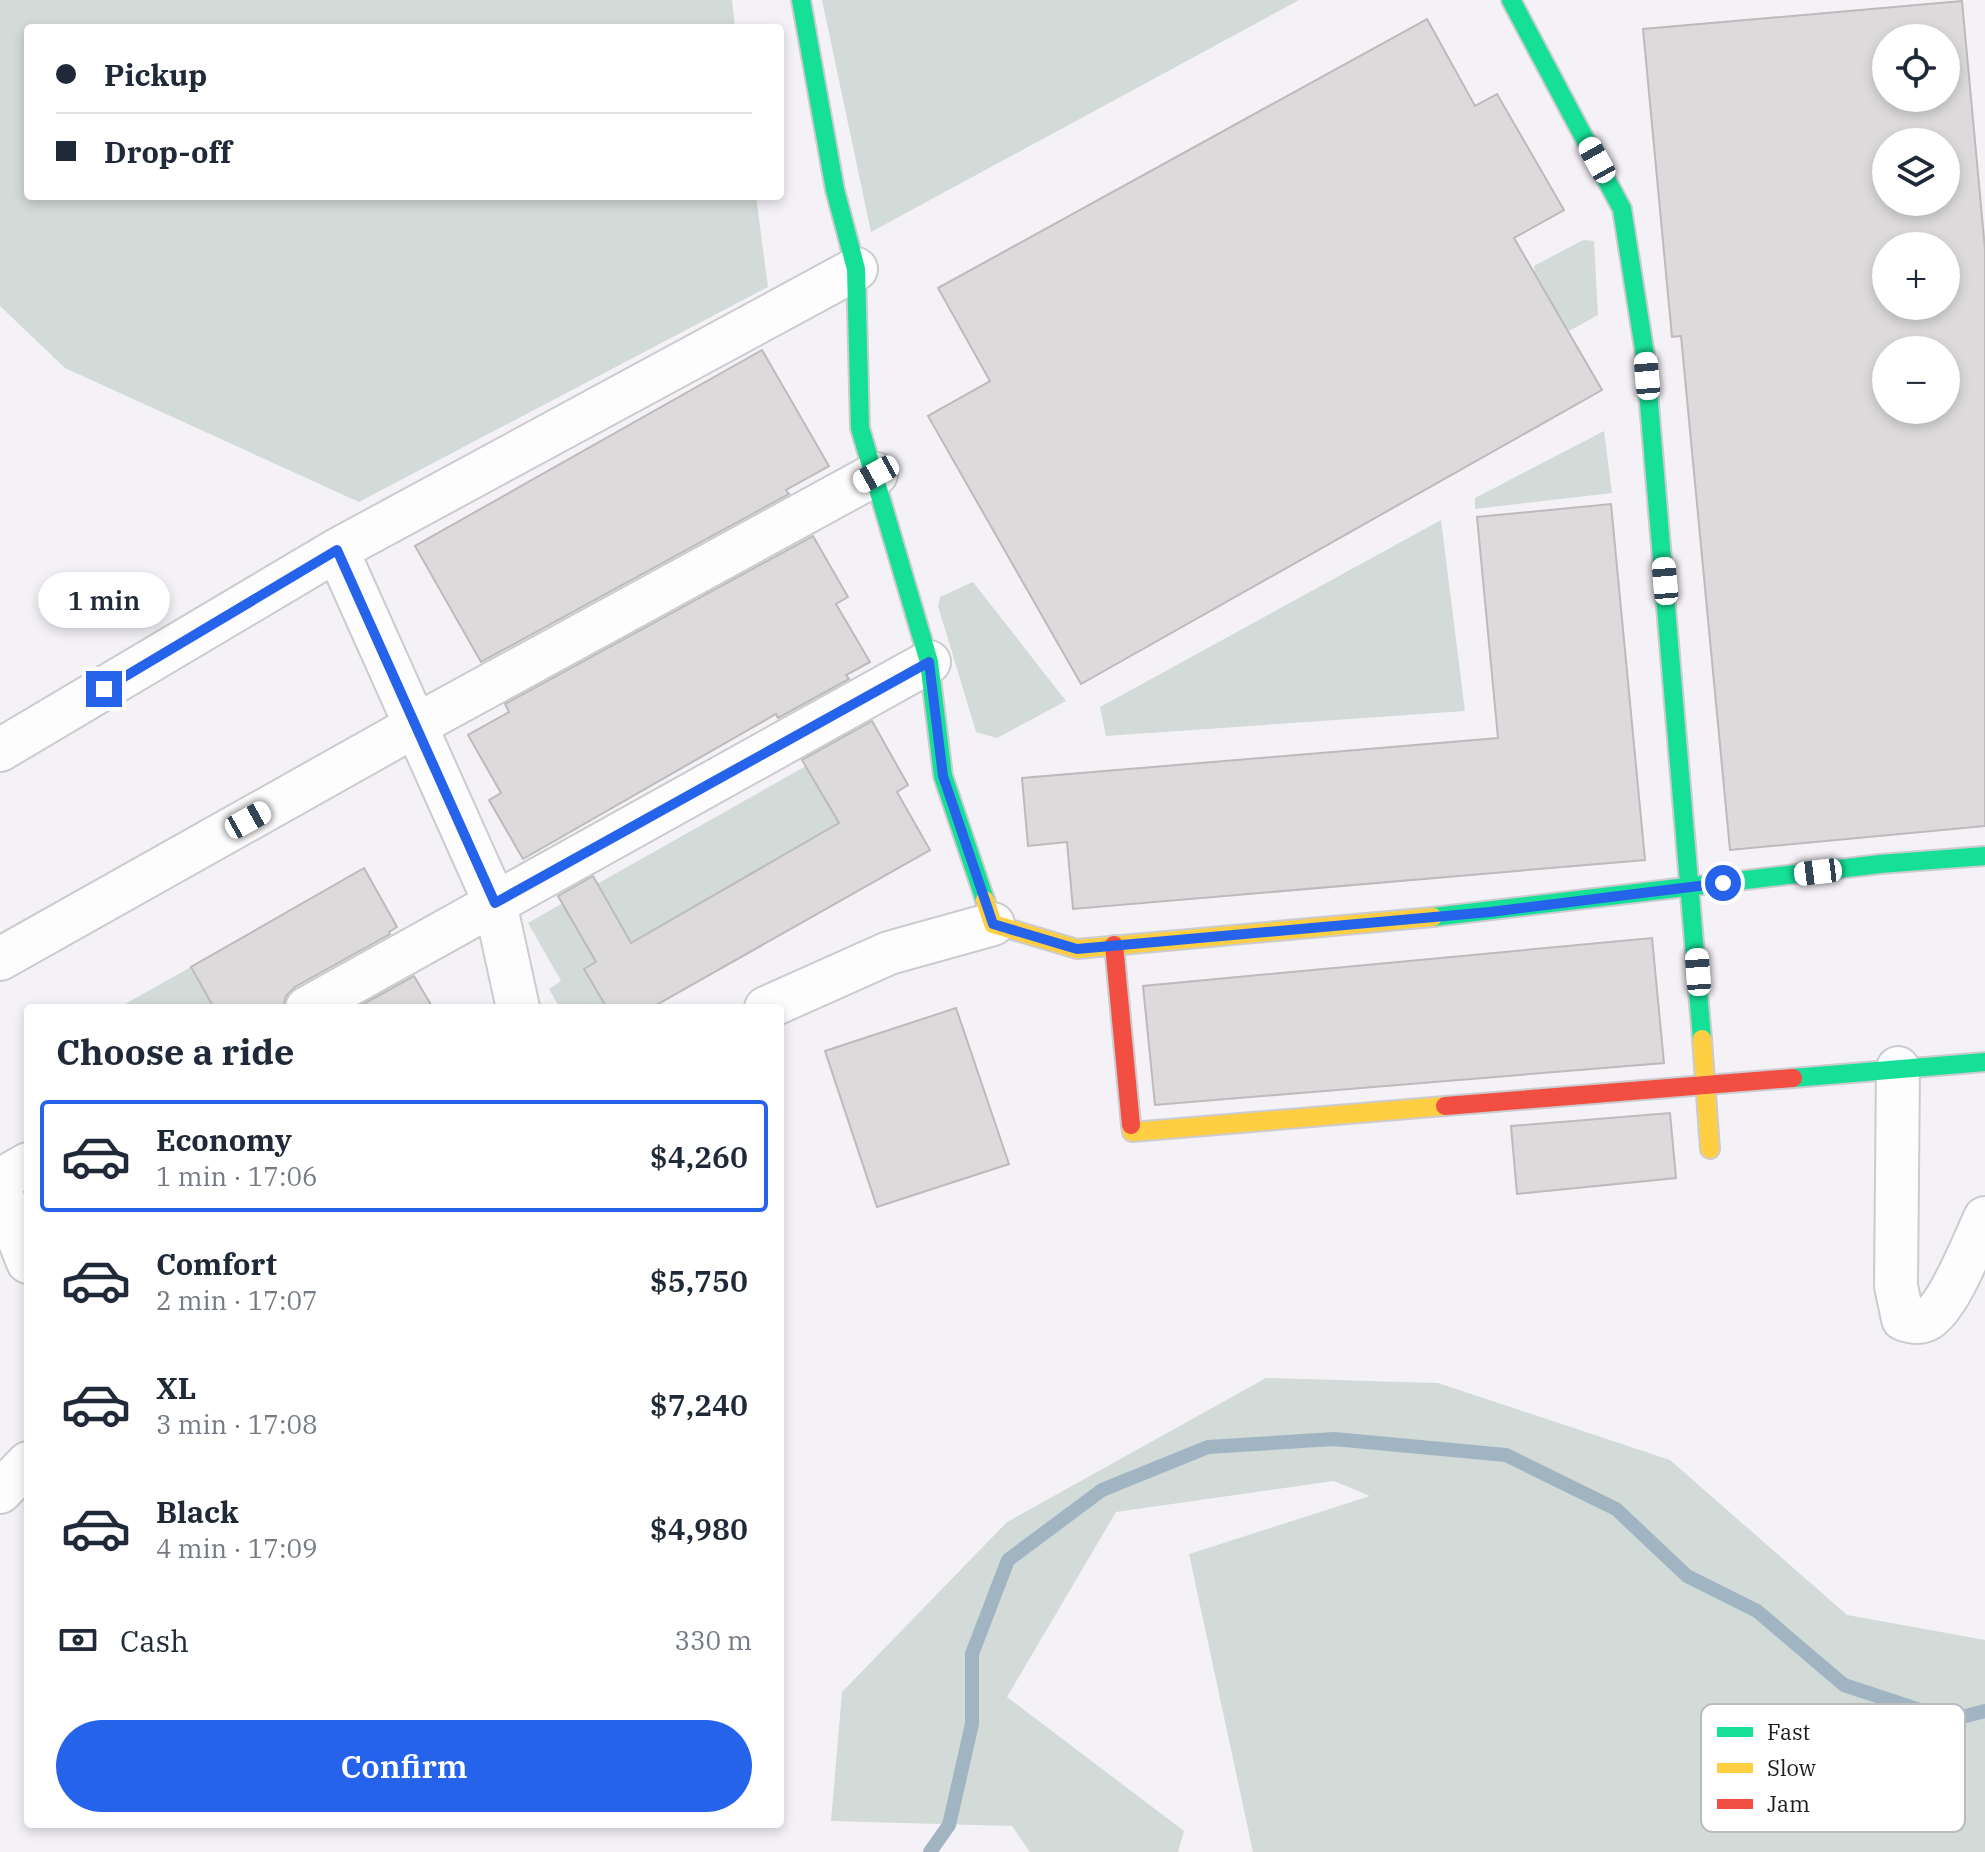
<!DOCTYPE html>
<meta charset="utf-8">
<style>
:root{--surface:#fff;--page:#f6f6f7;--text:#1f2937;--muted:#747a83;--line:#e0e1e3;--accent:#2563eb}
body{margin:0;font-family:"IBM Plex Serif",serif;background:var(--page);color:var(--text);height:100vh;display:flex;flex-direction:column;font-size:30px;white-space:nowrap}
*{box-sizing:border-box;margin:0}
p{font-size:26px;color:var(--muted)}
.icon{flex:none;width:44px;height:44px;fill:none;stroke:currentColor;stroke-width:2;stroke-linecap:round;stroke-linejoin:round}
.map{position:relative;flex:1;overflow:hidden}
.side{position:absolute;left:24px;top:1004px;width:760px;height:824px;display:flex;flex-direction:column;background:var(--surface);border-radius:8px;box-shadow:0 4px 12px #0003}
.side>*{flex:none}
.hud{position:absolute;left:24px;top:24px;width:760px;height:176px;border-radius:8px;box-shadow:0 4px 12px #0003;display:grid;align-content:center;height:176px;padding:0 32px;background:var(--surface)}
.tools{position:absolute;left:1872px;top:24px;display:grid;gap:16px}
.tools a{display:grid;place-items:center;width:88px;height:88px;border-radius:50%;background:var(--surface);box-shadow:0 4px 12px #0003;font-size:40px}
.end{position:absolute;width:36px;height:36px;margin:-18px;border:10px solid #2563eb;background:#fff;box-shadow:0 0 0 4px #fff}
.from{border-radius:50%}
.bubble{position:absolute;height:56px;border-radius:28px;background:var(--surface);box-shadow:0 4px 12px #0003;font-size:26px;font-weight:600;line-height:56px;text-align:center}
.car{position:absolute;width:24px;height:48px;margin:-24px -12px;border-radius:10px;box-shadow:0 0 6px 2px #0007;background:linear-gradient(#fff 24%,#345 0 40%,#fff 0 76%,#345 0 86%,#fff 0)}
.hud b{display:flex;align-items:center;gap:28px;height:76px;font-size:30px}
.hud b+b{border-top:2px solid var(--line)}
.hud i{width:20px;height:20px;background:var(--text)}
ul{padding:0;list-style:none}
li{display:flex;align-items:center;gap:24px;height:112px;margin:0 16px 12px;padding:0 16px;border:4px solid transparent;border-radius:8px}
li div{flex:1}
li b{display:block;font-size:30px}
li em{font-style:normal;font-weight:600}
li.active{border-color:var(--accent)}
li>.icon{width:72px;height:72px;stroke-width:1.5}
h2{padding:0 32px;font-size:36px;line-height:96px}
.pay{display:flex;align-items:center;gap:20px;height:88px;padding:0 32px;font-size:30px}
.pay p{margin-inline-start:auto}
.primary-button{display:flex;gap:16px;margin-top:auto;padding:16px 32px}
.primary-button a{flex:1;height:92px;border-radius:48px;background:var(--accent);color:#fff;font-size:32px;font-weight:600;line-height:92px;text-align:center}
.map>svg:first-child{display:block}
</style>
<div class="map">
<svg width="1985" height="1852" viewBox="0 0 1985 1852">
<rect width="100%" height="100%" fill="#f4f2f7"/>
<path fill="#d2dbd7" d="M0 0H732L735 28H28V196H756L768 287 359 502 65 368 0 306Z
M822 0H1299L871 232Z
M1583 240 1594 241 1598 315 1569 331 1535 274 1534 266Z
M1604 431 1612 493 1475 509V498Z
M1441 520 1465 711 1106 736 1100 707Z
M973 582 1066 701 997 738 976 732 938 606 940 597Z
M806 766 840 824 631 942 597 884Z
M563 903 596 962 584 969 607 1008H560L549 989 561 981 528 923Z
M191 967 214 1008H118Z
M1266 1378 1438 1383 1670 1460 1847 1615 1985 1640V1852H1253L1189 1554 1370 1496 1334 1481 1116 1512 1007 1697 1184 1831 1178 1852H1030L1012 1826 831 1821 842 1692 1007 1522Z"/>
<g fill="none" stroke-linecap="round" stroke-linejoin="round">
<path stroke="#a1b4c2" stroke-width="14" d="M930 1852 949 1825 972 1724V1654L1008 1560 1102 1490 1208 1447 1334 1439 1506 1455 1616 1509 1687 1576 1757 1611 1844 1685 1950 1720 1985 1711"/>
</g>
<path fill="#dcdada" stroke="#bcbabb" stroke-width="2" fill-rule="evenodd" d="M1962 1 1985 249V826L1730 850 1681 336 1672 337 1643 29ZM1886 38H1946V98H1886ZM1886 142H1946V202H1886ZM1886 246H1946V306H1886ZM1886 350H1946V410H1886Z
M1427 19 1475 106 1497 94 1564 210 1514 238 1602 390 1081 684 928 416 990 381 938 288Z
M762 350 829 466 786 490 789 494 481 662 415 546Z
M1611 504 1645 860 1073 909 1067 842 1028 846 1022 778 1498 738 1477 517Z
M813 536 848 597 836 604 870 662 846 675 849 679 778 718 776 714 523 859 489 800 501 793 468 735 509 712 505 704Z
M872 721 908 785 897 792 930 850 651 1008H607L584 969 596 962 558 896 593 876 631 943 839 823 802 760Z
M364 868 397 927 389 932 390 934 295 987 286 996 283 1008H214L191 967Z
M1652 938 1664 1063 1155 1105 1143 986Z
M414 976 433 1008H356Z
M956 1008 1009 1164 877 1207 825 1051Z
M1670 1113 1676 1178 1517 1194 1511 1126Z"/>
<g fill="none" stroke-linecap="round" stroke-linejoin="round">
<defs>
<path id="street" d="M337 550 495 903 518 1008
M0 750 337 550 856 269
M0 959 413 727 876 474
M307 1008 929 662
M766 1008 889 953 993 924
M1898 1068 1896 1286 1903 1319C1911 1322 1920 1324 1928 1319 1950 1305 1973 1243 1985 1218
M0 1180 28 1164
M0 1191 28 1262
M0 1492 28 1463"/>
<path id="fast" d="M801 0 835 190 856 269 860 428 929 662 943 776 985 900
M1511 0 1622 209 1645 355 1702 1039
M1433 917 1880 864 1985 856
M1793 1078 1985 1062"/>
<path id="slow" d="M985 900 993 924 1077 949 1433 917
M1702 1039 1710 1149
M1131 1125 1132 1132 1445 1106"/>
<path id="jam" d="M1114 945 1131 1125
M1445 1106 1793 1078"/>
</defs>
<use href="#street" stroke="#cccbce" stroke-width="46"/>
<use href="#fast" stroke="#cccbce" stroke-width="22"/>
<use href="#slow" stroke="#cccbce" stroke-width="22"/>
<use href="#jam" stroke="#cccbce" stroke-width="22"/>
<use href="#street" stroke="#fdfdfe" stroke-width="42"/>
<use href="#fast" stroke="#16e098" stroke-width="18"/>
<use href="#slow" stroke="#ffcf43" stroke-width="18"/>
<use href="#jam" stroke="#f24e42" stroke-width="18"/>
</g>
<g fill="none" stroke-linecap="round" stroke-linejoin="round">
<path stroke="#2563eb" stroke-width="10" d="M104 689 337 550 495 903 929 662 943 776 993 924 1077 949 1490 912 1723 883"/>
</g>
<rect x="1701" y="1704" width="264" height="128" rx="12" fill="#fff" stroke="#bbbbbc" stroke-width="2"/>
<rect x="1717" y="1727" width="36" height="10" fill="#16e098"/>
<rect x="1717" y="1763" width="36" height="10" fill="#ffcf43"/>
<rect x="1717" y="1799" width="36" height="10" fill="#f24e42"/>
<g font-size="22" fill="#1d1c1f">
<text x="1767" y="1740">Fast</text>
<text x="1767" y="1776">Slow</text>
<text x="1767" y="1812">Jam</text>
</g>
</svg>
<div class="tools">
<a><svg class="icon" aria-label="locate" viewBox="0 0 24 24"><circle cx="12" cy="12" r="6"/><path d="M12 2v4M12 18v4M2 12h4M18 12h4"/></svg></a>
<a><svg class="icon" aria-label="layers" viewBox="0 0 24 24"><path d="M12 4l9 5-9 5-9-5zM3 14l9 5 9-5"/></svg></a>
<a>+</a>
<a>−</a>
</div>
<i class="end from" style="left:1723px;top:883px"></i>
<i class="end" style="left:104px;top:689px"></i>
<div class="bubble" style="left:38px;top:572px;width:132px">1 min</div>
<i class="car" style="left:1597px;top:160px;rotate:331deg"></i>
<i class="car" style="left:1647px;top:376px;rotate:355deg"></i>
<i class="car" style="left:876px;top:474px;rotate:241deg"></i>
<i class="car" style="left:1665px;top:581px;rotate:355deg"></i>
<i class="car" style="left:248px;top:820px;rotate:61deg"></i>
<i class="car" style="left:1818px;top:872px;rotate:263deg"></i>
<i class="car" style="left:1698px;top:972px;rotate:356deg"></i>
<div class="hud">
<b><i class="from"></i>Pickup</b>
<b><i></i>Drop-off</b>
</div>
<section class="side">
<h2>Choose a ride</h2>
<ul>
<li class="active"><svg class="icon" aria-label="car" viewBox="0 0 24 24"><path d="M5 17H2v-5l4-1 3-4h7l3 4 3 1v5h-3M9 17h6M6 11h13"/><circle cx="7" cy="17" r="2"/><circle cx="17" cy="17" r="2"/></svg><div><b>Economy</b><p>1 min · 17:06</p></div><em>$4,260</em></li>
<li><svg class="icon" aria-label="car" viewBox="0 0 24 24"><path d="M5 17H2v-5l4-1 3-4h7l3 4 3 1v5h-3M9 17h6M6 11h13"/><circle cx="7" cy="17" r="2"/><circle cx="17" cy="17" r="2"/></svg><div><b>Comfort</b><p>2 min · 17:07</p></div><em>$5,750</em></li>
<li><svg class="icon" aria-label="car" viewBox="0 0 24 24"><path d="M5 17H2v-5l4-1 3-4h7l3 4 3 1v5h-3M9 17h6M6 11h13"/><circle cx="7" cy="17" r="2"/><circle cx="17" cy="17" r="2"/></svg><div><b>XL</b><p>3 min · 17:08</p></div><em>$7,240</em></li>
<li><svg class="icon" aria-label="car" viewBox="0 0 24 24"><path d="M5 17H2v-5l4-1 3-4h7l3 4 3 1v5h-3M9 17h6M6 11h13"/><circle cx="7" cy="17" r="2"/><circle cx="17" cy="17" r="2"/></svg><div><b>Black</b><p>4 min · 17:09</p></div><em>$4,980</em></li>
</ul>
<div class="pay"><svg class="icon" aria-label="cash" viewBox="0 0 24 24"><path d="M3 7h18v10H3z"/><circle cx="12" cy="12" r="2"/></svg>Cash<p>330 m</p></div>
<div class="primary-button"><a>Confirm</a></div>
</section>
</div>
